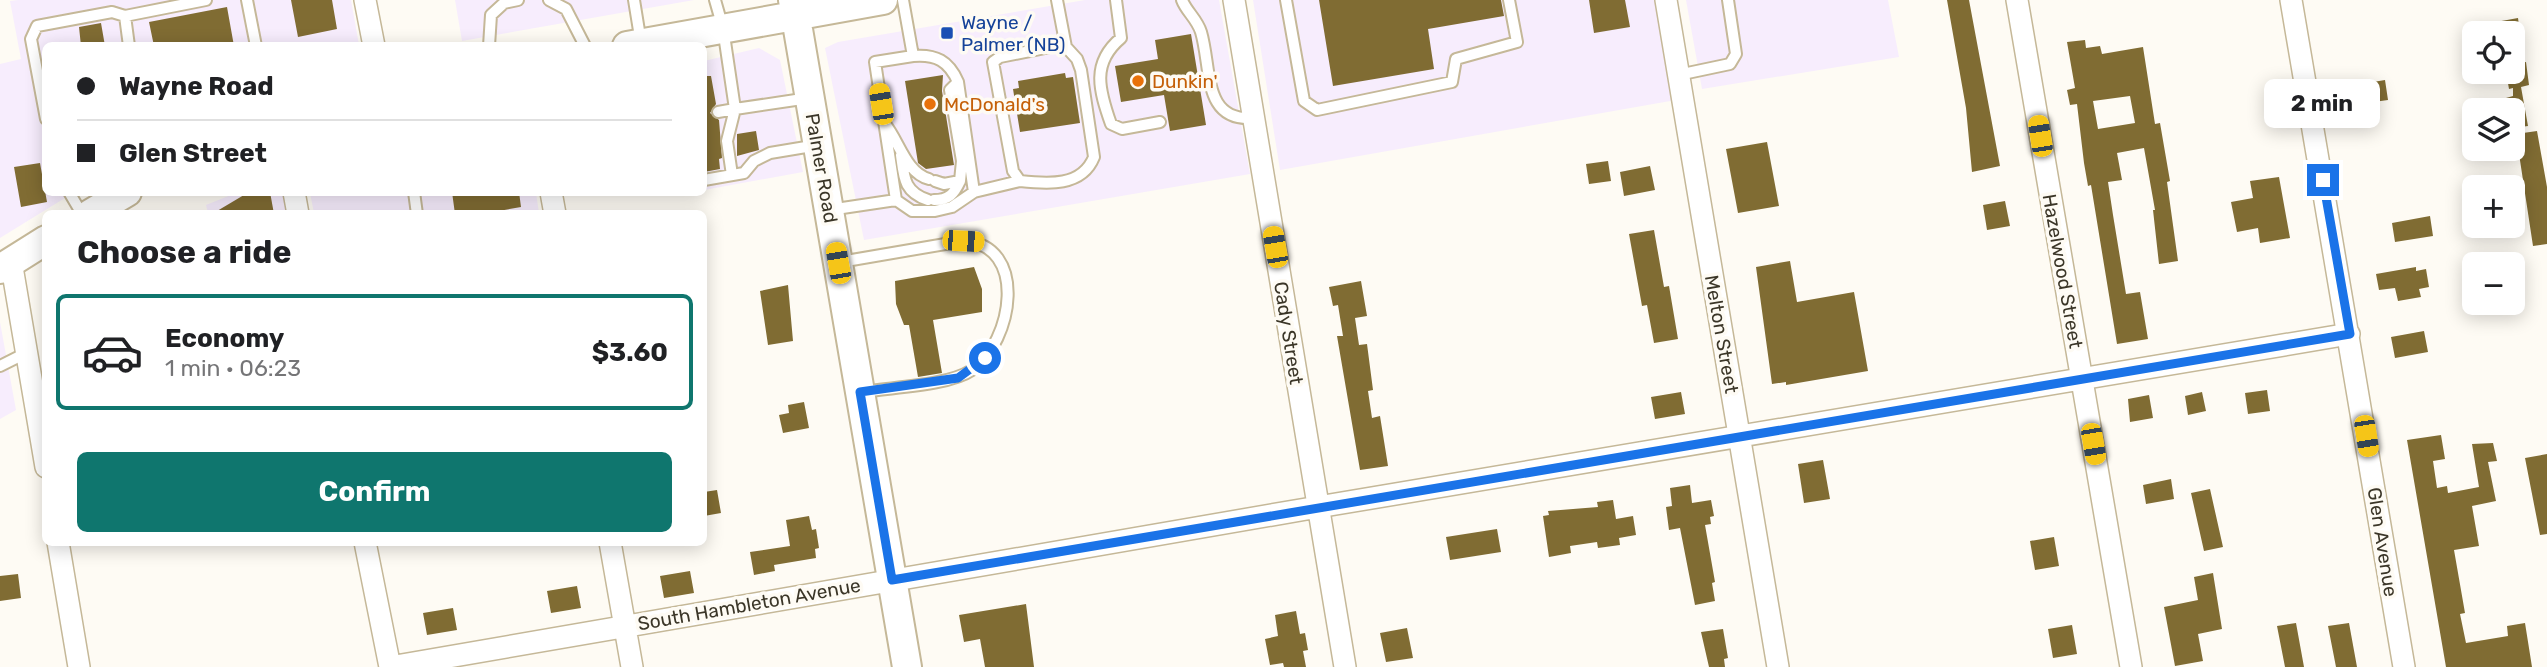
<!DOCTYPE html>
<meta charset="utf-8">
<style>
:root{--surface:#fff;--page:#f6f6f6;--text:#202124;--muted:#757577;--line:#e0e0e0;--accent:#0f766e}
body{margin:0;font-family:Rubik,sans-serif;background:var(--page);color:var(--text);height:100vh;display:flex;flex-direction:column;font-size:26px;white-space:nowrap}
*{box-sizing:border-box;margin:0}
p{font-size:23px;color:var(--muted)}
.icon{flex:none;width:38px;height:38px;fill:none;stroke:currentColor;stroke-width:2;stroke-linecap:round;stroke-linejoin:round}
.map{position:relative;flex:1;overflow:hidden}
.drawer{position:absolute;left:42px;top:210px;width:665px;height:336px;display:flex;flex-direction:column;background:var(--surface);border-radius:10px;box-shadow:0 4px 18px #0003}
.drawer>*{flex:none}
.hud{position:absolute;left:42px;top:42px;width:665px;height:154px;border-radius:10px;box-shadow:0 4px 18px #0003;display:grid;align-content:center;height:154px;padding:0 35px;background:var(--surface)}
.buttons{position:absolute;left:2462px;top:21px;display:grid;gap:14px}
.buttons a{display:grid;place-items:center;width:63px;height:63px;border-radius:10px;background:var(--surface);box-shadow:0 4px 18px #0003;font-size:35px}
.end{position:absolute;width:32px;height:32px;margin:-16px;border:9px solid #1a73e8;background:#fff;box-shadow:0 0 0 4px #fff}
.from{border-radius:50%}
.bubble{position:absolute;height:49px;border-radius:10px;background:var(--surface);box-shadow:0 4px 18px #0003;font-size:23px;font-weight:700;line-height:49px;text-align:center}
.car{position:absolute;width:21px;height:42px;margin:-21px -10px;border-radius:9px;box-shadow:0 0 5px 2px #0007;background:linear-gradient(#f5c518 24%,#345 0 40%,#f5c518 0 76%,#345 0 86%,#f5c518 0)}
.hud b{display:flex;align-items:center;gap:24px;height:66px;font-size:26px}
.hud b+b{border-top:2px solid var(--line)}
.hud i{width:18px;height:18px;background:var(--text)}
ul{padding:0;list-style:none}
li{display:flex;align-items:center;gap:21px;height:116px;margin:0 14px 10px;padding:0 21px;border:4px solid transparent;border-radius:10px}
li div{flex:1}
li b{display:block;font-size:26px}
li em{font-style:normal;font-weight:700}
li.active{border-color:var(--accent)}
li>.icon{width:63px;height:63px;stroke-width:1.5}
h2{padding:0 35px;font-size:32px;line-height:84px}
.primary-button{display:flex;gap:14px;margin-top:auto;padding:14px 35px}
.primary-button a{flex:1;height:80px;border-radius:10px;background:var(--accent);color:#fff;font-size:28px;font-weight:700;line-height:80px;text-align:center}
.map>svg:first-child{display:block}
</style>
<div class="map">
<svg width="2547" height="667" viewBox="0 0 2547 667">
<rect width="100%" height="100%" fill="#fefbf4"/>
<path fill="#f7edfd" d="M18 0H351L359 45 46 46V192L73 193 0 238V64L21 59 10 1Z
M455 0H694L462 41Z
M1085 0H1219L1250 174 864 240 825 48 838 42Z
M1253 0H1658L1676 100 1280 170Z
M1686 0H1888L1899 57 1702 89Z
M759 48 780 60 803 172 704 190V61Z
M236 193H285L289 213H208L206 205Z
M310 193H536L539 213H314Z
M0 322 16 410 0 419Z"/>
<path fill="#806c33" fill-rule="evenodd" d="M291 0H332L337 29 298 37Z
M1319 0H1501L1504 16 1428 29 1434 69 1333 86Z
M1589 0H1625L1630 27 1594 33Z
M1947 0H1969L2000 166 1972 172 1966 108Z
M227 7 234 46H154L149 22Z
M2518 18 2520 33H2474V26Z
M101 23 105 46H81L79 27Z
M1191 34 1206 125 1170 131 1164 95 1121 102 1115 66 1158 59 1155 40Z
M2085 40 2086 48 2100 46 2102 54 2143 47 2155 124 2160 123 2170 181 2167 182 2178 261 2159 264 2153 210H2155L2144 148 2117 153 2122 180 2108 182 2113 215 2126 294 2140 292 2148 339 2117 344 2091 185 2088 186 2084 163 2077 104 2070 105 2067 90 2075 88 2067 42ZM2130 96 2135 123 2098 129 2093 101Z
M2526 62 2529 85 2521 87 2528 126 2513 128V110H2508L2506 98 2513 96V88L2509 89 2506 72H2513V64Z
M1065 73 1066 78 1073 77 1080 123 1020 132 1013 89 1019 88 1018 81Z
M943 75 942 91 954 165 926 169 918 163 905 81Z
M704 76H711L716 104 710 113 719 120 722 158 719 159 720 169 704 172Z
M2385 80 2388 100 2359 104 2355 85Z
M756 131 759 150 737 156V134Z
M2537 131 2547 187V244L2533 246 2516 134Z
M1767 142 1779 206 1738 213 1726 149Z
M1608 161 1611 181 1589 184 1586 164Z
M40 163 47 202 21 207 14 167Z
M1650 166 1655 190 1624 196 1620 172Z
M2279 177 2290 238 2260 243 2258 228 2237 232 2231 202 2253 198 2250 181Z
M249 192H270L274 214H212Z
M452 192H519L521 207 482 214H455Z
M2005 201 2010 226 1987 230 1983 205Z
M2430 216 2433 236 2395 242 2392 223Z
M1654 230 1664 287 1669 286 1678 339 1654 343 1647 305 1642 306 1629 234Z
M1790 261 1797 302 1854 292 1868 371 1786 385V382L1772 384 1756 267Z
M974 267 982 289V312L933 320 942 373 918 377 909 325H904L896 304 895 281Z
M2416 267V271L2426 269 2429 287 2419 289 2421 297 2398 301 2395 288 2379 290 2376 274Z
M1361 281 1367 316 1355 318 1359 345 1367 344 1373 390 1368 391 1372 418 1380 416 1388 466 1360 470 1337 336H1343L1338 305 1333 306 1329 287Z
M788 285 793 341 768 345 760 291Z
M2424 331 2428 352 2395 358 2391 337Z
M2267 390 2270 411 2248 414 2245 393Z
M1681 392 1685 414 1655 419 1651 397Z
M2202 392 2206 411 2188 415 2185 396Z
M2149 395 2153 418 2130 422 2128 399Z
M804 402 809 428 783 433 779 415 789 413 788 405Z
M2441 435 2445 459 2433 461 2437 488 2447 486 2448 493 2479 487 2472 444 2493 443 2497 461 2488 462 2496 501 2472 506 2479 546 2454 550 2465 613 2460 614 2466 643 2508 636 2507 626 2525 623 2532 667H2446L2407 440Z
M2547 454V534L2540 535 2525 458Z
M1823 460 1830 499 1804 503 1798 464Z
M2171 479 2174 499 2146 504 2143 485Z
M1690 485 1692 503 1711 500 1714 516 1710 517 1711 524 1705 525 1715 582 1712 583 1715 601 1695 605 1680 528 1669 530 1666 507 1672 506 1670 488Z
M2210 489 2223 547 2204 551 2191 493Z
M717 490 721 513 704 516V492Z
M1613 500 1616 519 1633 516 1636 535 1619 538 1620 545 1598 548 1597 542 1570 546 1571 553 1549 557 1543 516 1549 515 1548 511 1598 507 1597 502Z
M809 516 812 530 816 529 819 548 815 549 816 558 774 565 775 571 754 575 750 552 790 546 786 520Z
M1497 529 1501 552 1450 560 1446 537Z
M2054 537 2059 566 2035 570 2030 541Z
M690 571 694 593 664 598 660 576Z
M2213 573 2222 629 2198 634 2203 661 2175 666 2164 607 2198 600 2194 577Z
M18 574 21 598 0 601V576Z
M577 586 581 608 551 613 547 591Z
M1026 604 1034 667H985L980 639 964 642 959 615Z
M453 608 457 630 427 635 423 613Z
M1296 611 1300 634 1305 633 1308 650 1303 651 1306 667H1284L1283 663 1270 665 1265 639 1278 636 1275 615Z
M2296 623 2304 667H2285L2277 626Z
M2349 623 2357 667H2336L2328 626Z
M2072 625 2077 654 2053 658 2048 629Z
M1407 628 1413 658 1386 662 1380 633Z
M1723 629 1728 658 1724 659 1725 667H1709L1701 632Z"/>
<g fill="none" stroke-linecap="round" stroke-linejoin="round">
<defs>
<path id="lane" d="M247 0 256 46
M549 0 566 9 585 46
M634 0 641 43
M715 0 723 28 735 109 809 98
M903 0 913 56C936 54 949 61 958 82L974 192
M1057 0 1066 47 1077 59 1081 70 1094 157C1082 187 1048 184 1020 181L1013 171 993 62 1000 57 1065 44
M1116 0 1121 38C1091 63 1099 90 1111 124L1122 129 1160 122
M1182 0C1186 11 1197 19 1201 32 1212 69 1202 122 1254 118
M1286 0 1304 101 1317 110 1452 82 1456 59 1517 42 1509 0
M129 46 125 16 206 0
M489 46 491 15 504 3 518 0
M1678 75 1730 64 1736 54 1728 0
M718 112 735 109 727 141 732 175
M46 119 31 39 37 26 112 12 125 16
M885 124C899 141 906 173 929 179
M901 155C904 178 904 192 928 200
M704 180 744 173 754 161 770 153 818 145
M935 181 944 184 960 181 962 161 950 90 958 82
M69 192 82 214
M414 192 417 214
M896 200 875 62 913 56
M934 200C949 200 954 194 960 181
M829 210 896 200 912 211H935L952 207 974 192 1020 181
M840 262 963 241C1029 244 1013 342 972 370 948 386 892 387 863 392
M0 366 26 353"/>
<path id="street" d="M365 0 374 46
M1234 0 1345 667
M1666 0 1778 667
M2017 0 2131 667
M2291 0 2404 667
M294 192 298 214
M551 192 555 214
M11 261 46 467
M58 542 79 667
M365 542 390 667
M610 542 632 667
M390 667 1318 507 2349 334"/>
<path id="secondary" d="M793 0 907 667
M627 46 883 0
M90 214 127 192
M0 269 46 240"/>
</defs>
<use href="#lane" stroke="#c5b898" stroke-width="14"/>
<use href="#street" stroke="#c5b898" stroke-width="24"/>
<use href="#secondary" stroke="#c5b898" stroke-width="32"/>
<use href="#lane" stroke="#fff" stroke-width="10"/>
<use href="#street" stroke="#fff" stroke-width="21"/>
<use href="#secondary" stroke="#fff" stroke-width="28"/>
</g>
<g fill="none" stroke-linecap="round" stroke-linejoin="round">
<path stroke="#1a73e8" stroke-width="9" d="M985 358 958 378 860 392 892 580 2350 334 2323 180"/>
</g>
<rect fill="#1a4fb4" stroke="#fefbf4" stroke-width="2.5" x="940" y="26" width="14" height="14" rx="3.5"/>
<g fill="#e8710a" stroke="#fefbf4" stroke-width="2.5">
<circle cx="1138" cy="81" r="7"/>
<circle cx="930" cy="104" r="7"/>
</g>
<g text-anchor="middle" stroke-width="7" stroke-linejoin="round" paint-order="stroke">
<g font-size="19" fill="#164399" stroke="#fefbf4" text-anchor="start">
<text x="961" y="29">Wayne /<tspan x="961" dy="22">Palmer (NB)</tspan></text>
</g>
<g font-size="19" fill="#c56008" stroke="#fefbf4" text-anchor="start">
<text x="1152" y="88">Dunkin'</text>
<text x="944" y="111">McDonald's</text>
</g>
<g font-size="19" fill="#3b3628" stroke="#fefbf4">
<text transform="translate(822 168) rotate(80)" y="7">Palmer Road</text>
<text transform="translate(2063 271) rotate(80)" y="7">Hazelwood Street</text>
<text transform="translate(1289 333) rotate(81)" y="7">Cady Street</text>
<text transform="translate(1722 334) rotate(80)" y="7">Melton Street</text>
<text transform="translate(2383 542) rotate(81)" y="7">Glen Avenue</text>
<text transform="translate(749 604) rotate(-10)" y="7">South Hambleton Avenue</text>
</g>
</g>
</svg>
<div class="buttons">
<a><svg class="icon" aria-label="locate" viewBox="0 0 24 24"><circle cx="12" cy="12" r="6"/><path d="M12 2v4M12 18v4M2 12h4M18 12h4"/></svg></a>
<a><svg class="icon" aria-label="layers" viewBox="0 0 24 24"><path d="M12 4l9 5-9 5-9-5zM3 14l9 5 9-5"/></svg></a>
<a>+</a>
<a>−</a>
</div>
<i class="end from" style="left:985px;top:358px"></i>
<i class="end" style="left:2323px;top:180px"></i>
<div class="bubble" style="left:2264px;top:79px;width:116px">2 min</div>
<i class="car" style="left:881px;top:104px;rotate:351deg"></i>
<i class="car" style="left:2040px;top:136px;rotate:351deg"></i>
<i class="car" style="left:963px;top:241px;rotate:93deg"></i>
<i class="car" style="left:1275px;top:247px;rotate:350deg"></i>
<i class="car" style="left:838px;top:263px;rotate:350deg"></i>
<i class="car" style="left:2366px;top:436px;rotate:171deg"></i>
<i class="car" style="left:2093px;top:444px;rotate:170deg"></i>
<div class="hud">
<b><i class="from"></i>Wayne Road</b>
<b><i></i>Glen Street</b>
</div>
<section class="drawer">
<h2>Choose a ride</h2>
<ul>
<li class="active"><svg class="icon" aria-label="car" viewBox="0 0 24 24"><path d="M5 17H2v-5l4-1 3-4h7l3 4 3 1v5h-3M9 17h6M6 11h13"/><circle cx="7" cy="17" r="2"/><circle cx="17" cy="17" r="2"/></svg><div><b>Economy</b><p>1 min · 06:23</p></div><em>$3.60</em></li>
</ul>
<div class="primary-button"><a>Confirm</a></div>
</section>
</div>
